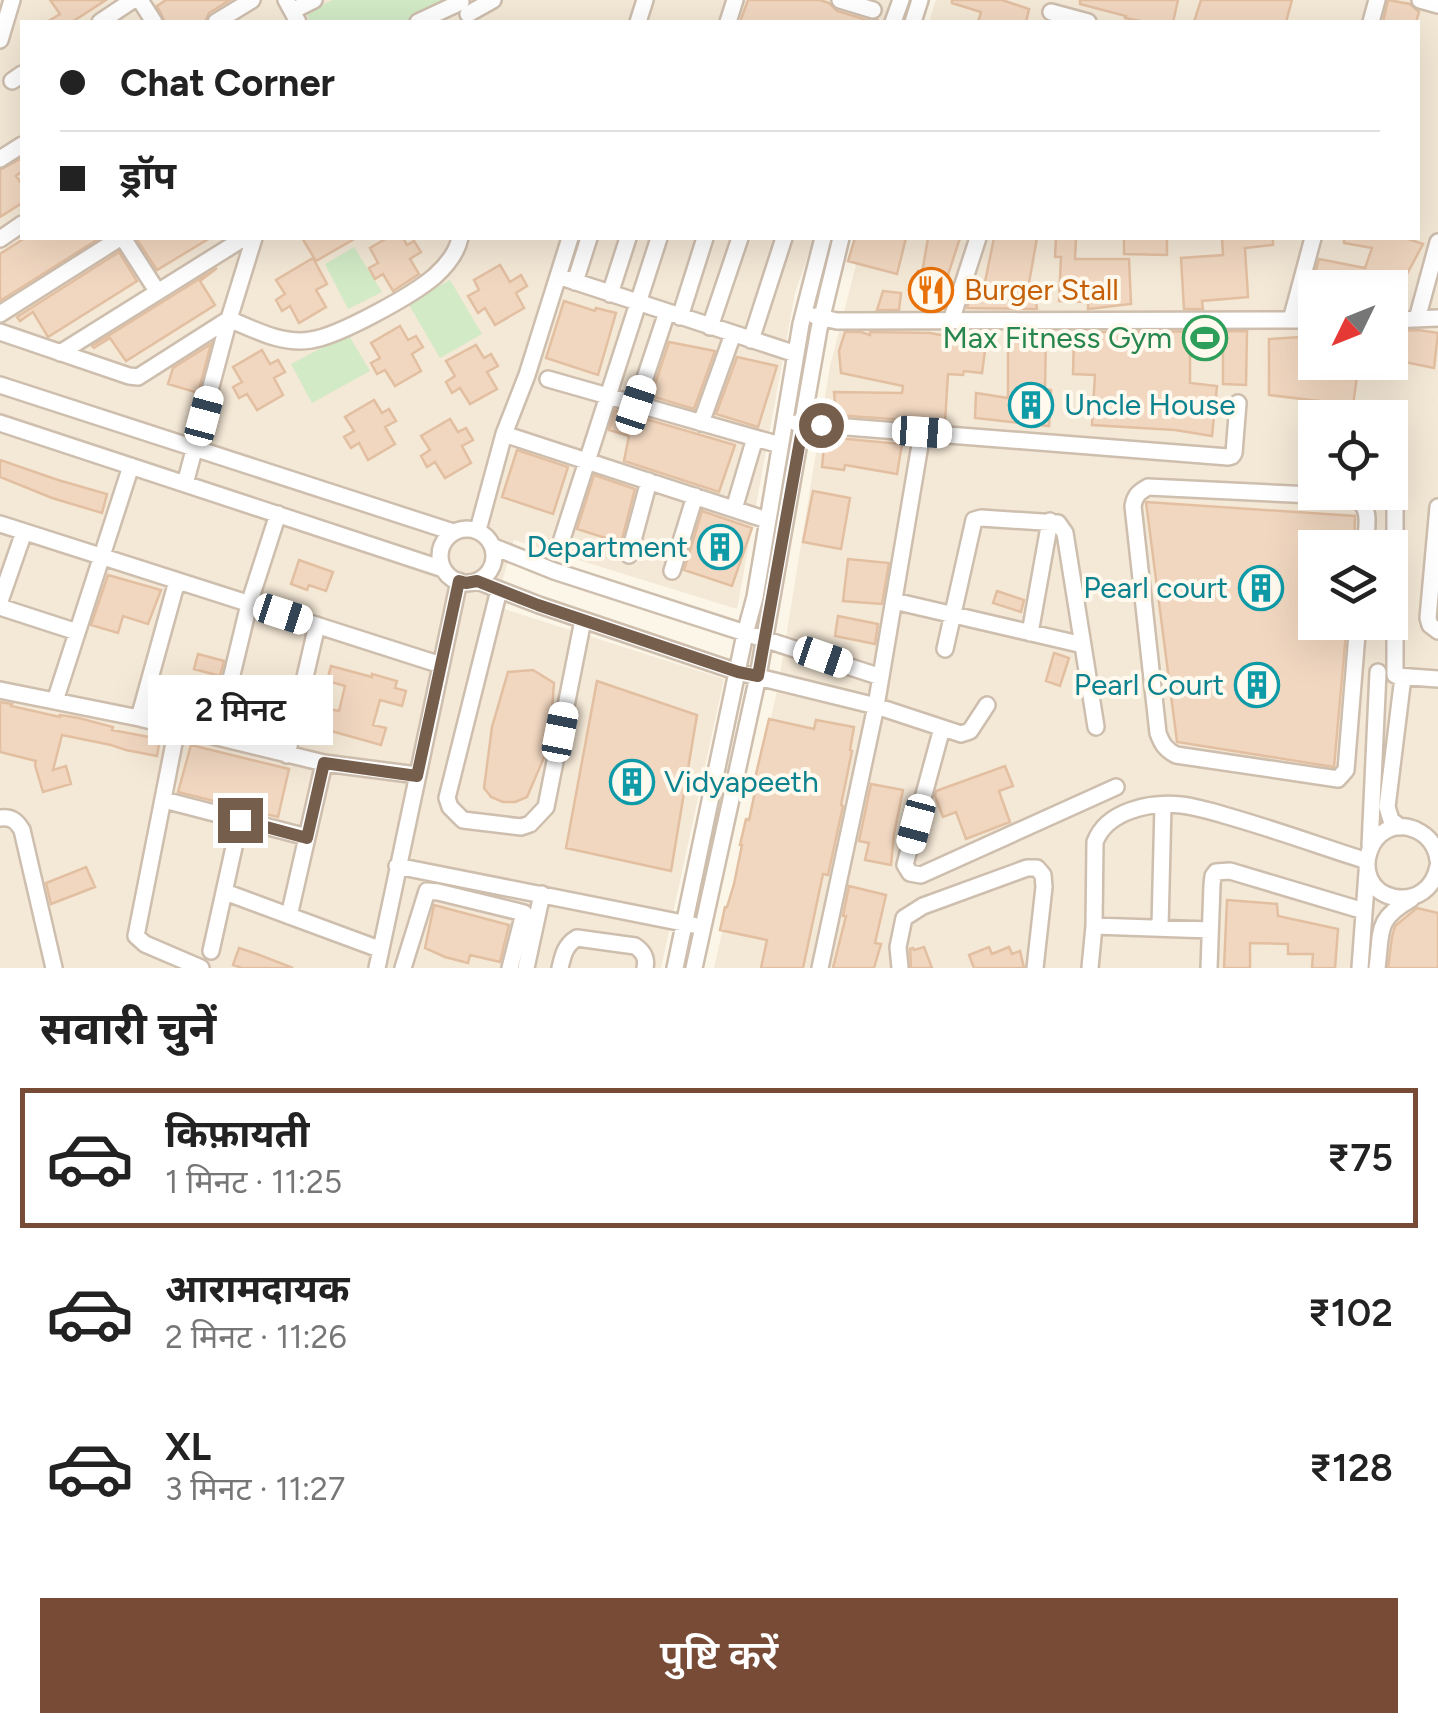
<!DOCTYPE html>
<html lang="hi">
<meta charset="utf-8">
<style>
:root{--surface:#fff;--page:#f6f6f6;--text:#222;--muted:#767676;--line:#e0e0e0;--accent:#784b37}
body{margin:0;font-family:Figtree,"Noto Sans Devanagari",sans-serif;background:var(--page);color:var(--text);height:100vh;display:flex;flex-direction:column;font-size:38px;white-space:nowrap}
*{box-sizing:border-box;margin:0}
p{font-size:32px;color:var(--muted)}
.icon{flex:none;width:55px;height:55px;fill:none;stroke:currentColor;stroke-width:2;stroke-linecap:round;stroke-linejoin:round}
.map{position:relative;height:968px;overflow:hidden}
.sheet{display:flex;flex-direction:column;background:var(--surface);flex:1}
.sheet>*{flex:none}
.guide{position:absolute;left:20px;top:20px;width:1400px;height:220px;border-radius:0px;box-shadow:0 10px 40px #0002;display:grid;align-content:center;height:220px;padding:0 40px;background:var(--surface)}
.needle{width:65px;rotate:227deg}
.fabs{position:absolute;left:1298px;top:270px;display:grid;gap:20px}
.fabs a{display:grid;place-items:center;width:110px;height:110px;border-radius:0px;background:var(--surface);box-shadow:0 10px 40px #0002;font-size:50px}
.end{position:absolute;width:45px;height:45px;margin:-22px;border:12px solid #765e4c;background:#fff;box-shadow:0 0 0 5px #fff}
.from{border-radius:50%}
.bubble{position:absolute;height:70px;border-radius:0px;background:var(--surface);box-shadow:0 10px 40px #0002;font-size:32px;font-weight:600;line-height:70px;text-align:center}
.car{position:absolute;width:30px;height:60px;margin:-30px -15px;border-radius:12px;box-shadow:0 0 8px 2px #0007;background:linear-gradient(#fff 24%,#345 0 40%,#fff 0 76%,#345 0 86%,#fff 0)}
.guide b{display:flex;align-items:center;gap:35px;height:95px;font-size:38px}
.guide b+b{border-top:2px solid var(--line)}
.guide i{width:25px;height:25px;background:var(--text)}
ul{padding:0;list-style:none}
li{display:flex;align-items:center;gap:30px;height:140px;margin:0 20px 15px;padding:0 20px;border:5px solid transparent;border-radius:0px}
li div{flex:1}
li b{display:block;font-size:38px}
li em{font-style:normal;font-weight:600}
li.active{border-color:var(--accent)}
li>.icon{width:90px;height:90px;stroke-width:1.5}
h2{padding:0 40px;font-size:45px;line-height:120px}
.button{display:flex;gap:20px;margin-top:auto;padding:20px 40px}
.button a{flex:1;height:115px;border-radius:0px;background:var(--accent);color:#fff;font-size:40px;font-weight:600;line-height:115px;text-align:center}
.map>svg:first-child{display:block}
</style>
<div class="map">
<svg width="1438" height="968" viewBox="0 0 1438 968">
<rect width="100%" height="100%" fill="#fcf6e8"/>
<path fill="#f4e8d6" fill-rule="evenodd" d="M0 0H892L884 22H22V238H814L795 293 737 609 514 540 495 606 724 679 661 968H0Z
M936 0H1438V968H714L778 687 830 366 863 238H1418V22H929ZM1315 288H1390V362H1315ZM1315 418H1390V492H1315ZM1315 548H1390V622H1315Z"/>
<path fill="#d2eac6" d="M333 0H455L456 1 406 22H310L306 12Z
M354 247 382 292 348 309 325 264Z
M450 280 482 334 440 358 408 303Z
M348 334 370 371 312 403 291 364Z"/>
<path fill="#f1d7c0" stroke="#e3bfa1" stroke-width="2.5" d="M50 0H106L72 22H47L60 14Z
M166 0H230L209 13 205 22H165L157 6Z
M748 0H820L829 3 837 11 870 21 878 20 879 22H740Z
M952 0H1002L1029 9 1026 22H978L981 12 952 3Z
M1080 0H1178L1173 22H1146L1125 18 1126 16 1080 4Z
M1201 0H1292L1286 22H1194Z
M1388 0 1410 4 1419 12 1416 22H1383Z
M22 158V171L16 176 22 184V203L0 217V170Z
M25 238H100L0 301V254Z
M136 238H210L157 270Z
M302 238H356L316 261Z
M387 238H403L407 245 414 241 421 252 410 259 419 274 393 291 383 274 375 279 369 268 378 263 370 248Z
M855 238H906L897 274 848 261Z
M928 238H960L946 281 951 283 940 308 913 298 918 271 922 273Z
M994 238H1037L1029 283H1034L1037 309 967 308 975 282H985Z
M1056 238H1076L1075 259H1129L1131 304 1088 309V302L1059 301 1061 257H1055Z
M1124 238H1167V255L1124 254Z
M1222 238H1273V245L1245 248 1248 297 1202 301 1203 309H1184L1181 258 1223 255Z
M1344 238H1405L1423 244 1390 306V288H1380L1351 278 1350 288H1311L1319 259 1365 268 1372 248 1344 243Z
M119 252 137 281 48 337 33 312 20 321 17 317Z
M313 258 327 284 316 290 326 307 299 323 290 306 282 311 276 300 285 294 276 280Z
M500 265 510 282 521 275 527 286 516 293 524 308 495 325 485 308 478 313 468 296 479 290 474 280Z
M217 268 200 281 215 305 126 361 110 338 94 348 92 346Z
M883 291 901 293 899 310H877Z
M564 301 595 311 596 308 616 313 598 375 546 358Z
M400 326 408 340 416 336 423 347 412 354 421 371 395 386 385 370 377 374 371 363 380 358 371 343Z
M1418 330 1438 333 1434 368 1400 361 1399 331Z
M1247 331 1246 385 1223 384V352L1190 350V383L1217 386 1212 436 1175 430 1092 425 1095 375 1073 374 1074 335H1096V332Z
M845 332H861L870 335V332L930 333 986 343 982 373 964 371 963 375 948 374 945 423 836 415 834 392 902 393 903 386 841 373 839 351Z
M1008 333 1046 335 1045 389 1051 390 1049 426 975 418 976 393 1008 398Z
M1315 336V362H1359L1353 405 1269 395V339Z
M669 342 715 351 694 409 651 396Z
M211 344 198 393 168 384 173 368Z
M476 345 484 358 491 354 498 366 487 372 497 389 470 404 460 388 452 393 446 382 455 376 446 361Z
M262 350 270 364 278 360 285 372 274 378 283 395 257 410 247 394 239 398 233 387 242 382 233 367Z
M737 357 777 366 758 427 716 414Z
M374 400 382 413 389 409 396 421 385 427 395 444 368 460 359 443 351 448 344 437 354 431 345 417Z
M615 410 735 445 719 492 624 461 629 436 609 430Z
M450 419 458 432 466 428 473 440 462 446 471 463 445 478 435 462 427 467 421 456 430 450 421 436Z
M825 437 902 444 897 474 845 465 844 470 822 467Z
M517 450 568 467 553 514 502 497Z
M0 460 58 480 107 494 102 513 52 498 0 477Z
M594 475 635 489 621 543 577 529Z
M813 491 850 498 841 549 803 542Z
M1146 502 1355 516 1354 548H1315V622H1347L1334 767 1177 742Z
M702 511 752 528 732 586 684 570Z
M848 559 889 563 882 604 843 601Z
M299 560 333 572 326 591 309 585 307 590 291 584Z
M108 575 161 590 148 624 123 616 118 633 91 625Z
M997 591 1024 600 1021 612 993 603Z
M838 616 878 624 875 644 835 636Z
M1054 653 1069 658 1060 686 1046 681Z
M198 654 224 661 220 676 194 669Z
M331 666 372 677V674L397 681 395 688 406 691 402 706 380 700 373 725 386 728 381 745 324 729 326 720 314 717 317 706 339 711 345 686 327 681Z
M533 670 554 683 551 722 545 755 527 797 515 802H503L491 797 484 788 492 727 508 672Z
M597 681 697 715 671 871 566 848Z
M0 702 12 704 11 706 60 717V715L79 718 113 727 112 730 160 739 157 756 126 750 111 745 62 735 53 770 66 766 71 784 43 792 35 765 36 761 0 752Z
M769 719 814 729 816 720 854 727 850 750 852 751 841 805 843 806 828 875 823 874 803 968H761L767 940 720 930 725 907H727L734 884 742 845H740L746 819 749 820 755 792 752 791Z
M191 745 289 769 278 817 178 792Z
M1005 766 1013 786 999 791 1010 822 966 839 956 812 943 817 935 796 936 791Z
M871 784 903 790 894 834 891 865 865 860 869 843 859 841Z
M86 867 95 887 51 904 46 883Z
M849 886 886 895 875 943 881 944 874 968H833L846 916H843Z
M1227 900 1277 904 1278 916 1338 929 1335 968H1312L1313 954H1288V944L1250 943V968H1224Z
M434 905 509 925 500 962 470 955 468 963 445 957 425 948Z
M1417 908 1438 913V968H1388L1392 937 1395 926Z
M924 947 932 968H911L910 949 913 948 914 950Z
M989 947 992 954 1009 947 1012 954 1020 951 1024 968H974L969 955Z
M239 948 254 953 293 968H242L233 965Z"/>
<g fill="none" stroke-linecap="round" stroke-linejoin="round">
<defs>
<path id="minor" d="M140 0 154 22
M286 0 298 22
M840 0 873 10
M1420 0 1438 5
M292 11 314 0
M1051 12 1088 22
M468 14 493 0
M100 22 133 0
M216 22 252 0
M418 22 461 2
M638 22 645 0
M728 22 735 0
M893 22 901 0
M913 22 920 0
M1371 22 1377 0
M0 40 12 0
M12 81 22 74
M0 159 22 145
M123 238 157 291
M0 239 22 224
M558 276 796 354
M575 282 589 238
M610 294 628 238
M0 314 120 238
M815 316 837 321 1315 320
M680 317 705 238
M1417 319 1438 242
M1291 320 1313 238
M1390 320 1438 318
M951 321 978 238
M710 327 740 238
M0 332 129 376 138 377 229 319C255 330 283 345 311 340 339 336 413 295 435 276 446 266 457 252 460 238
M751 340 784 238
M60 353 244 238
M548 379 780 445
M0 385 453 532
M636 405 667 312
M0 423 443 569
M701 423 733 334
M796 423 1228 457 1232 456 1234 453 1238 403
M504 434 767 520
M185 484 229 319 254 238
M1438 507 1428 618 1430 625 1438 631
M734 509 755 438
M0 524 441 665
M440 556a27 27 0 1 1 54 0a27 27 0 1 1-54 0Z
M478 530 504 434 527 375 570 238
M562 539 659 238
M494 547 554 571 881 677
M629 555 649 481
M672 571 695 496
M477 581 539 605 738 672 876 706 961 734 970 731 987 705
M499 590 447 798 450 807 463 820 521 827 530 824 546 807 583 620
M0 601 24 532
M894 601 1083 645
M0 607 77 632
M1358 622 1346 770 1338 779 1176 755C1165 749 1162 744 1158 733L1133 506C1135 495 1139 492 1148 487L1355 497C1373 509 1366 528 1365 548
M1030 633 1050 521
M945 649 974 520 981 518 1058 523 1065 533 1096 727
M1395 675V504
M1397 676 1438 679
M0 690 139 718 324 763 417 775
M55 701 131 466
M139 718 177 581
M177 728 136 936 145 944 201 968
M942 728 907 857 905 865 910 873 921 875 1116 787
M217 737 249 604 278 514
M287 755 317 625
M164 800 307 837
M0 818C11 817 16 820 22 830L54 968
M1400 827 1391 820 1387 807 1403 677
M1370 846 1378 672
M1438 860C1436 846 1429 836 1416 830 1370 810 1345 885 1393 897 1416 902 1434 888 1438 866
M397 866 693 925
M225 892 379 949
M289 916 324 763
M1094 926 1210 930
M1160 927 1163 805
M211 951 240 820
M377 968 459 581
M403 968 427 891 438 892 524 913 510 968
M526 968 542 894
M560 968C563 955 565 945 577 938L635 946C644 952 647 958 645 968
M675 968 745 634 755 597 801 324 823 238
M694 968 758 676 819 329 841 238
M820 968 876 706 922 433
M900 968 898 947 904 918 923 906 1027 868H1037L1043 875 1044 887 1035 968
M1090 968 1094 926 1095 842C1107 810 1151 802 1181 805 1199 807 1217 813 1234 818 1279 831 1323 847 1367 861
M1209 968 1212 885 1213 876 1216 872 1230 871 1364 911
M1360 968 1367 872
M1377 968C1382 930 1375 920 1411 899"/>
</defs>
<use href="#minor" stroke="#cebeae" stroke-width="20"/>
<use href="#minor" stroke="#fff" stroke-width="15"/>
</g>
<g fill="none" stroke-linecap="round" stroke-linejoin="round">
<path stroke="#765e4c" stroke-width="12" d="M240 820 307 838 324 763 417 776 459 581 466 583 477 581 538 605 738 672 758 676 803 424 821 425"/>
</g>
<defs>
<symbol id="restaurant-ring" viewBox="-11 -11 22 22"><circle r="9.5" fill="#fff9ee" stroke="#e8710a" stroke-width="1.5"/><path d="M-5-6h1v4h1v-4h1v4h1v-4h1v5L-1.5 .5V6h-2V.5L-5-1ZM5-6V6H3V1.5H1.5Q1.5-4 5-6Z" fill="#e8710a"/></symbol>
<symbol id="stadium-ring" viewBox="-11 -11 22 22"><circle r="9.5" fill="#fff9ee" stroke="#2e9e5b" stroke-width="1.5"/><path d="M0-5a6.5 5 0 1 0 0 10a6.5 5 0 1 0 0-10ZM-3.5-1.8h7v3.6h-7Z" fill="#2e9e5b"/></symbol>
<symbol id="building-ring" viewBox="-11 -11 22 22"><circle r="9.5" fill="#fff9ee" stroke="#0f9aa8" stroke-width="1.5"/><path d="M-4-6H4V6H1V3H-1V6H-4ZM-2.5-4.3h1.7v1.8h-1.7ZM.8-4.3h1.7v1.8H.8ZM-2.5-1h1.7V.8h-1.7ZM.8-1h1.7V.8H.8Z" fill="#0f9aa8"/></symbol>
</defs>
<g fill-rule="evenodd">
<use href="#restaurant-ring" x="906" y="265" width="50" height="50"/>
<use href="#stadium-ring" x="1180" y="313" width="50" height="50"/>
<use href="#building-ring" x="1006" y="380" width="50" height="50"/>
<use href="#building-ring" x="695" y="522" width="50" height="50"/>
<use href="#building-ring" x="1236" y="563" width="50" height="50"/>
<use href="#building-ring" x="1232" y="660" width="50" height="50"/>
<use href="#building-ring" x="607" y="757" width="50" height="50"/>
</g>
<g text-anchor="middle" stroke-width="8" stroke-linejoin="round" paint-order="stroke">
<g font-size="30" fill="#c56008" stroke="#fff9ee" text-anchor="start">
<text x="964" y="300">Burger Stall</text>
</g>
<g font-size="30" fill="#27864d" stroke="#fff9ee" text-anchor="end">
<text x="1172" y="348">Max Fitness Gym</text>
</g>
<g font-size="30" fill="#0d838f" stroke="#fff9ee" text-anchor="end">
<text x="1064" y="415" text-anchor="start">Uncle House</text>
<text x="688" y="557">Department</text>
<text x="1228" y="598">Pearl court</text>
<text x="1224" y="695">Pearl Court</text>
<text x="664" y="792" text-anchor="start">Vidyapeeth</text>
</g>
</g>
</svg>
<div class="fabs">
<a><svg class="needle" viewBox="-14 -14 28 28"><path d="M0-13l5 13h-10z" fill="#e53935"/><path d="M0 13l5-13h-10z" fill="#767676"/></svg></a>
<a><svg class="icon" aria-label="locate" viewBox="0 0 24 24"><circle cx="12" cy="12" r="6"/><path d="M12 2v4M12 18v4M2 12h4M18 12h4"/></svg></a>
<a><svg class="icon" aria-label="layers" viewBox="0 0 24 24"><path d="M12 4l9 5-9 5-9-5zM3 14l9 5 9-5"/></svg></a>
</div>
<i class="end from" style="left:821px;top:425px"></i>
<i class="end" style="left:240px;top:820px"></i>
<div class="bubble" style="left:148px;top:675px;width:185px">2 मिनट</div>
<i class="car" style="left:636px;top:405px;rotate:18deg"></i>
<i class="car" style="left:204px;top:416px;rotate:15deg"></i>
<i class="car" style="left:922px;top:432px;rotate:94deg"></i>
<i class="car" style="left:283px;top:614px;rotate:108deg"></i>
<i class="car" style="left:823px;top:657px;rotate:109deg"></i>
<i class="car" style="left:560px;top:732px;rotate:11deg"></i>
<i class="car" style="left:916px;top:824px;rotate:195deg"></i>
<div class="guide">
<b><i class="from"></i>Chat Corner</b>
<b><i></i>ड्रॉप</b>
</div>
</div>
<section class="sheet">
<h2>सवारी चुनें</h2>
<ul>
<li class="active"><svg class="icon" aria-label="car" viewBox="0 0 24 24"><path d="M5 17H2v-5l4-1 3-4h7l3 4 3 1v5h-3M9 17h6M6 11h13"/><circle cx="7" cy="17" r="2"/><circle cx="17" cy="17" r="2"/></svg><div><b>किफ़ायती</b><p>1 मिनट · 11:25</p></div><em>₹75</em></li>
<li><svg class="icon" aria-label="car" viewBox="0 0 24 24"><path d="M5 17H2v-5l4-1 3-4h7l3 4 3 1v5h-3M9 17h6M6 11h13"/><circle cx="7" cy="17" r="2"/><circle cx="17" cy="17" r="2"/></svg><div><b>आरामदायक</b><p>2 मिनट · 11:26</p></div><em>₹102</em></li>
<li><svg class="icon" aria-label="car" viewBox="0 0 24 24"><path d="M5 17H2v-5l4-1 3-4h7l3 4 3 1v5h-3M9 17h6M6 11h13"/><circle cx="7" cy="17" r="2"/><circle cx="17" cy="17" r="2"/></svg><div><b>XL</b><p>3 मिनट · 11:27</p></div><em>₹128</em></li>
</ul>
<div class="button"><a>पुष्टि करें</a></div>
</section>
